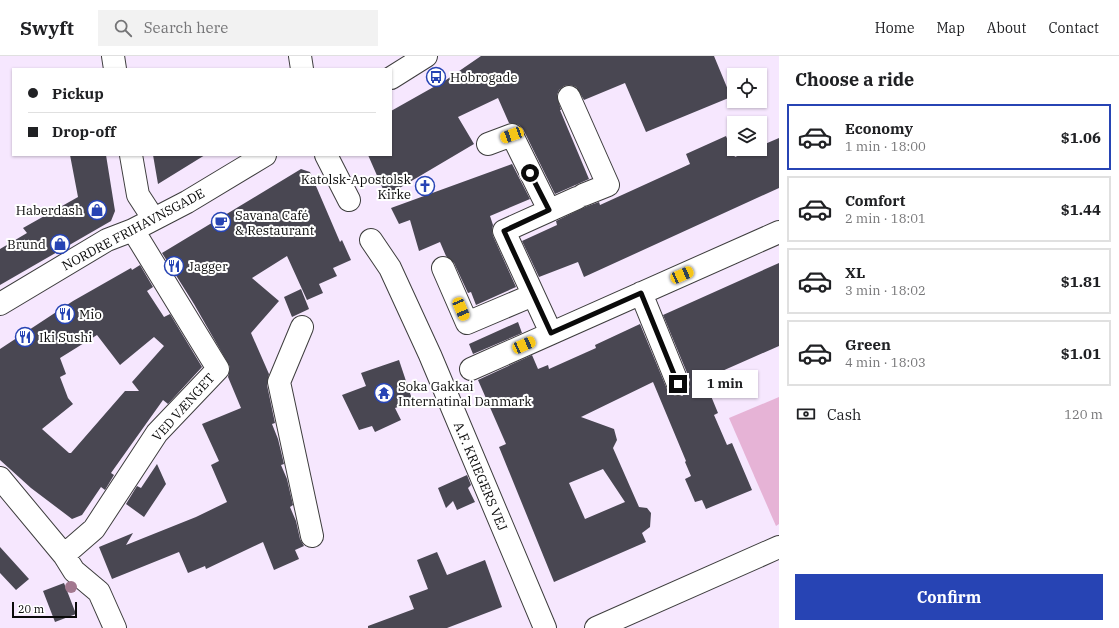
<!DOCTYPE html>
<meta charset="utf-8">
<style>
:root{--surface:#fff;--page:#f2f2f2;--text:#202124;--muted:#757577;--line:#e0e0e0;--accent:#2744b4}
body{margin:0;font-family:"IBM Plex Serif",serif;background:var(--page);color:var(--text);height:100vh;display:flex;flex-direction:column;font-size:15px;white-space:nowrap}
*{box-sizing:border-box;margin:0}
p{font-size:13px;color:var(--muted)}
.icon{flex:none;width:22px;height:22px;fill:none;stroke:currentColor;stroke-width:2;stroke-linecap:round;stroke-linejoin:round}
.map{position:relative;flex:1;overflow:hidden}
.sheet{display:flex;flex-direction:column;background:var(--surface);width:340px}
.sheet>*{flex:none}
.hud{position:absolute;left:12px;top:12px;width:380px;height:88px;border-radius:0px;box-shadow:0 1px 3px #0004;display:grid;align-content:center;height:88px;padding:0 16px;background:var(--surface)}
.tools{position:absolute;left:727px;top:12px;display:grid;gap:8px}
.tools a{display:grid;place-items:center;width:40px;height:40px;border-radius:0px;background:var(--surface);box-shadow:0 1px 3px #0004;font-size:20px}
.scale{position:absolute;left:12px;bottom:10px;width:65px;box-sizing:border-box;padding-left:4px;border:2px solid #0a0a0a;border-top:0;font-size:11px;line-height:14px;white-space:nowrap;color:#0a0a0a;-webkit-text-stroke:3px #fff;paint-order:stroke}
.end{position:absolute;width:18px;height:18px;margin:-9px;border:5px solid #0a0a0a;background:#fff;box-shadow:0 0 0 2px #fff}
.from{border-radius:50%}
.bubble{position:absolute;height:28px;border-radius:0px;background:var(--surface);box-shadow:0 1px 3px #0004;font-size:13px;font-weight:700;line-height:28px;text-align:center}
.car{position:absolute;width:12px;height:24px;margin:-12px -6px;border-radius:5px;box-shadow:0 0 3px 1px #0007;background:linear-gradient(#f5c518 24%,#345 0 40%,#f5c518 0 76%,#345 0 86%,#f5c518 0)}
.hud b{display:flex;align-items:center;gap:14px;height:38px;font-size:15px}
.hud b+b{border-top:1px solid var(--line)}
.hud i{width:10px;height:10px;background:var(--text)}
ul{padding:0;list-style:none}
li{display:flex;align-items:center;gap:12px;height:66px;margin:0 8px 6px;padding:0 8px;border:2px solid var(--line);border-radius:0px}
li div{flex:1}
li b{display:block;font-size:15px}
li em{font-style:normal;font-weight:700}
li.selected{border-color:var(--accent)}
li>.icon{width:36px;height:36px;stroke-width:1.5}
h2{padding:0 16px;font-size:18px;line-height:48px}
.pay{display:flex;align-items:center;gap:10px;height:44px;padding:0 16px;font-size:15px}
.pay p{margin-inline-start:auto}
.cta{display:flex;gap:8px;margin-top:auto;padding:8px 16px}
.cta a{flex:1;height:46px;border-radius:0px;background:var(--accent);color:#fff;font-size:16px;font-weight:700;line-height:46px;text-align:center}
header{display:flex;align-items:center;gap:24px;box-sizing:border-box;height:56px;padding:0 20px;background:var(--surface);border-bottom:1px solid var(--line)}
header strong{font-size:19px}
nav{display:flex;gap:22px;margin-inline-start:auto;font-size:14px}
.search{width:280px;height:36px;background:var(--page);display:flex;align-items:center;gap:10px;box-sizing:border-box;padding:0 14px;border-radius:0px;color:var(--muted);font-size:15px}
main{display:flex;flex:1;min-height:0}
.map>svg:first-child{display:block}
</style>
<header>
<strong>Swyft</strong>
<div class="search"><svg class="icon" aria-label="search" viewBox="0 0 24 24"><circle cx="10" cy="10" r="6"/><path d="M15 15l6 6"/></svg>Search here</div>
<nav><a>Home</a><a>Map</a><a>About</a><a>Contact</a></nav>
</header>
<main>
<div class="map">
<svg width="779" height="572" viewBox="0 0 779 572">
<rect width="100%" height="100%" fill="#f6e7fe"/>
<path fill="#e6b3d6" d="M779 341V468L776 470 729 362Z"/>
<path fill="#494752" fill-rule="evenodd" d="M481 0H714L731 41 646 76 625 27 584 44 576 31 570 29 564 30 559 34 557 39 561 54H560L589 123 555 138 523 73 519 69 509 67 498 42 458 61 474 88 386 140 368 99H391V55L446 24Z
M726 80 735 101 754 93H760V90L779 82V132L584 221 578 206 539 221 522 185 557 169 556 165 585 151 599 146 600 149 690 108 686 98Z
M70 99H106L115 155 111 165 0 229V193L27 177 23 172 78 141Z
M153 99H205L158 128Z
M512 108 530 143 490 160 493 169 492 174 493 180 516 231 476 249 471 236 468 237 454 207 446 200 440 186 419 195 410 164 399 168 391 152Z
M301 113 310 116 340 186 342 184 351 204 333 212 337 220 319 228 323 237 307 244 287 200 252 222 279 245 251 277 269 318 267 329 275 367 272 368 278 383 284 408 281 409 287 423 293 449 290 451 296 465 300 483 304 490 295 494 299 503 274 514 263 486 206 513 205 510 188 517 179 496 112 523 99 491 133 477 126 489 196 461 227 446 211 409 219 405 202 368 241 352 228 321 230 311 194 248 162 197Z
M779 207V290L704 323 718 357 714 359 727 389 732 387 752 434 706 453 702 444 695 446 685 423 691 420 685 406 686 405 653 326 581 361 614 373 617 384 613 392 639 451 647 452 651 457 650 471 642 477 646 486 554 526 499 391 506 388 478 324 532 299 538 313 548 309 549 313 596 292 595 289 640 268 667 333 671 338 676 340H682L688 335 690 330V324L663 259ZM603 413 625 446 585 463 569 427Z
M140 209 153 231 147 235 164 261 170 258 202 311 168 348 163 344 111 417 114 419 105 434 101 431 82 459 72 463 31 432 0 404V293L73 245 131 212 132 214ZM97 279 120 309 154 281 164 290 132 326 139 335H125L71 397H69L42 373 73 348 68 342 60 321 66 318 60 302Z
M301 233 309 253 292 261 284 241Z
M518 266 522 277 473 298 469 288Z
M399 304 413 346 395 352 401 364 375 376 372 370 359 374 342 339 366 330 361 317Z
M157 408 166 428 144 461 126 448 137 430 141 432Z
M467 419 471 429 468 432 475 446 457 454 453 445 446 452 438 432Z
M0 491 29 523 16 534 0 517Z
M437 496 447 519 485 504 502 551 447 572H368V570L414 553 409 540 428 533 417 504Z
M64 527 76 558 55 566 43 535Z"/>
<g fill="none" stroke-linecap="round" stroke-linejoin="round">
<defs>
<path id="minor" d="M113 0 115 13
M300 0 302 13
M391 22 426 0
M569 41 608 129 583 139
M488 88 512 79 549 154
M131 99 138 139 153 162
M326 99 349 144
M371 184 390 212 430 299 545 572
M443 212 467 267 533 239
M641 237 678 328
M0 248 107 184 133 174 187 146 265 99
M302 271 279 326 312 480
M551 277 504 175 577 142
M471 313 779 176
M0 422 64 499 74 515 99 536 115 572
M64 499 94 473 157 377 218 313 133 174
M596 572 779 491"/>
</defs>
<use href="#minor" stroke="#3d3d3d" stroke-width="24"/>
<use href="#minor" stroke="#fff" stroke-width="22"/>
</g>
<circle fill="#a2788f" cx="71" cy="531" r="6"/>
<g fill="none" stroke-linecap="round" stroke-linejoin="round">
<path stroke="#0a0a0a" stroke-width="5" d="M530 117 549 154 504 175 551 277 641 237 678 328"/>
</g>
<defs>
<symbol id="bus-ring" viewBox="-11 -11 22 22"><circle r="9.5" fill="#fff" stroke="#2744b4" stroke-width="1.5"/><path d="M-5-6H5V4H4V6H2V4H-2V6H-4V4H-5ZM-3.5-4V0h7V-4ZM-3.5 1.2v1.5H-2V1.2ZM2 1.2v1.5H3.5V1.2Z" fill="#2744b4"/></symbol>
<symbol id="church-ring" viewBox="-11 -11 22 22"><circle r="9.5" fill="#fff" stroke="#2744b4" stroke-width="1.5"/><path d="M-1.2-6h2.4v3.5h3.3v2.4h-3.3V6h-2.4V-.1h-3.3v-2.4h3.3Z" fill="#2744b4"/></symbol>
<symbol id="shop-ring" viewBox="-11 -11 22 22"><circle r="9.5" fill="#fff" stroke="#2744b4" stroke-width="1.5"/><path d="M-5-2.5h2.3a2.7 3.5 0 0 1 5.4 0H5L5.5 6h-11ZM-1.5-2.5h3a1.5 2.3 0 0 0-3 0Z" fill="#2744b4"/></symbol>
<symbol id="cafe-ring" viewBox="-11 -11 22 22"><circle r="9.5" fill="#fff" stroke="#2744b4" stroke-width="1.5"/><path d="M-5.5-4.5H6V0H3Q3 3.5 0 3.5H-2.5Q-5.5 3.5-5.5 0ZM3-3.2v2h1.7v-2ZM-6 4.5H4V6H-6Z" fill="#2744b4"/></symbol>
<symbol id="restaurant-ring" viewBox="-11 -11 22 22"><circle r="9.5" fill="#fff" stroke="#2744b4" stroke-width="1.5"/><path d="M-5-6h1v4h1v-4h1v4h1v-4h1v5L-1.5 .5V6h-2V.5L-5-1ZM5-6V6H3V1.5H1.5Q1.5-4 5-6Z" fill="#2744b4"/></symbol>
<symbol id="temple-ring" viewBox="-11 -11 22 22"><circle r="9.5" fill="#fff" stroke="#2744b4" stroke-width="1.5"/><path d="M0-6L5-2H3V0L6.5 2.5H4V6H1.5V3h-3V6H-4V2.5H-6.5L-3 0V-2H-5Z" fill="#2744b4"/></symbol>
</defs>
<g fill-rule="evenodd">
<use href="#bus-ring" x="425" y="10" width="22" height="22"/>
<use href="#church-ring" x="414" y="119" width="22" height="22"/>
<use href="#shop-ring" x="86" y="143" width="22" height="22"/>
<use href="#cafe-ring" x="210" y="155" width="22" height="22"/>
<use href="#shop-ring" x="49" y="177" width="22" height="22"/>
<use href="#restaurant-ring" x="163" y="199" width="22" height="22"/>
<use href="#restaurant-ring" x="54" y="247" width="22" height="22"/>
<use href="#restaurant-ring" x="14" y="270" width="22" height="22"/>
<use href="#temple-ring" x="373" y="326" width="22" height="22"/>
</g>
<g text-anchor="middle" stroke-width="4" stroke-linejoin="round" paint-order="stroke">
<g font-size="13" fill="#0a0a0a" stroke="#fff" text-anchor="start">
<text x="450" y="26">Hobrogade</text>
<text x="411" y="128" text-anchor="end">Katolsk-Apostolsk<tspan x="411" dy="15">Kirke</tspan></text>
<text x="83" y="159" text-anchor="end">Haberdash</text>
<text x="235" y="164">Savana Café<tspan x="235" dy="15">&amp; Restaurant</tspan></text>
<text x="46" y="193" text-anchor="end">Brund</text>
<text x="188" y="215">Jagger</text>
<text x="79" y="263">Mio</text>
<text x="39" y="286">Iki Sushi</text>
<text x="398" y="335">Soka Gakkai<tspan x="398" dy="15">Internatinal Danmark</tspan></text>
</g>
<g font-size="13" fill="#0a0a0a" stroke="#fff">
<text transform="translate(133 173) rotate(-28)" y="5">NORDRE FRIHAVNSGADE</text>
<text transform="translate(183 351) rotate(-48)" y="5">VED VÆNGET</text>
<text transform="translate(481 420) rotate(67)" y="5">A.F. KRIEGERS VEJ</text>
</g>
</g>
</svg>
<div class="tools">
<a><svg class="icon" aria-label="locate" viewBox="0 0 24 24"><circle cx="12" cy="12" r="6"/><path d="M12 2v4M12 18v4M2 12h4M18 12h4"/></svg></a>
<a><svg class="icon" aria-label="layers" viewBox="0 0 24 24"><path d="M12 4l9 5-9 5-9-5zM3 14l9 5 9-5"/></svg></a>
</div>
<div class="scale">20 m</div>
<i class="end from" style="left:530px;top:117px"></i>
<i class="end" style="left:678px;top:328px"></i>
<div class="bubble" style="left:692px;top:314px;width:66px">1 min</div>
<i class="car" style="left:512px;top:79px;rotate:250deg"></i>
<i class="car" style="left:682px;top:219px;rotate:66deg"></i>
<i class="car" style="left:461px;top:253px;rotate:157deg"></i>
<i class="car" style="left:524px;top:289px;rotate:66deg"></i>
<div class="hud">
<b><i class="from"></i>Pickup</b>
<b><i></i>Drop-off</b>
</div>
</div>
<section class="sheet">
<h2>Choose a ride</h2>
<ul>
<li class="selected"><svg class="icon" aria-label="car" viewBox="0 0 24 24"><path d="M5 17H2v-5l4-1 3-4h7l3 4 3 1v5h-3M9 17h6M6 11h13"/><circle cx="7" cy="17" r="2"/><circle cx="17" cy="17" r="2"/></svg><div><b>Economy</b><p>1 min · 18:00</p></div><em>$1.06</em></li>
<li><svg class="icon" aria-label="car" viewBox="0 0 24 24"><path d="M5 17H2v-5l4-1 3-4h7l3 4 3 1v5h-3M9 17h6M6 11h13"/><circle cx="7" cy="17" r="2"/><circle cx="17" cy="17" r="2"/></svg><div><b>Comfort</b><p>2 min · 18:01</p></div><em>$1.44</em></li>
<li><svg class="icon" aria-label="car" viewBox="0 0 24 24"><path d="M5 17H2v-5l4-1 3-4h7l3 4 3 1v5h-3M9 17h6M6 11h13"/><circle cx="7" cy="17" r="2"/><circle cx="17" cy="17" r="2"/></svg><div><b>XL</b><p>3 min · 18:02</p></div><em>$1.81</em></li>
<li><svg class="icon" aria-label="car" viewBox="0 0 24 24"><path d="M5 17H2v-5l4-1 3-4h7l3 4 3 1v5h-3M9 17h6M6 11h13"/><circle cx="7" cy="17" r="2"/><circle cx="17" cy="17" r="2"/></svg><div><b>Green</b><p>4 min · 18:03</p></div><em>$1.01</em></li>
</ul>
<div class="pay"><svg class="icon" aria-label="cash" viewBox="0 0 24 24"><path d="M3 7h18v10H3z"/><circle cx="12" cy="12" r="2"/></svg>Cash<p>120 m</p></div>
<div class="cta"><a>Confirm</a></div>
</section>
</main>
